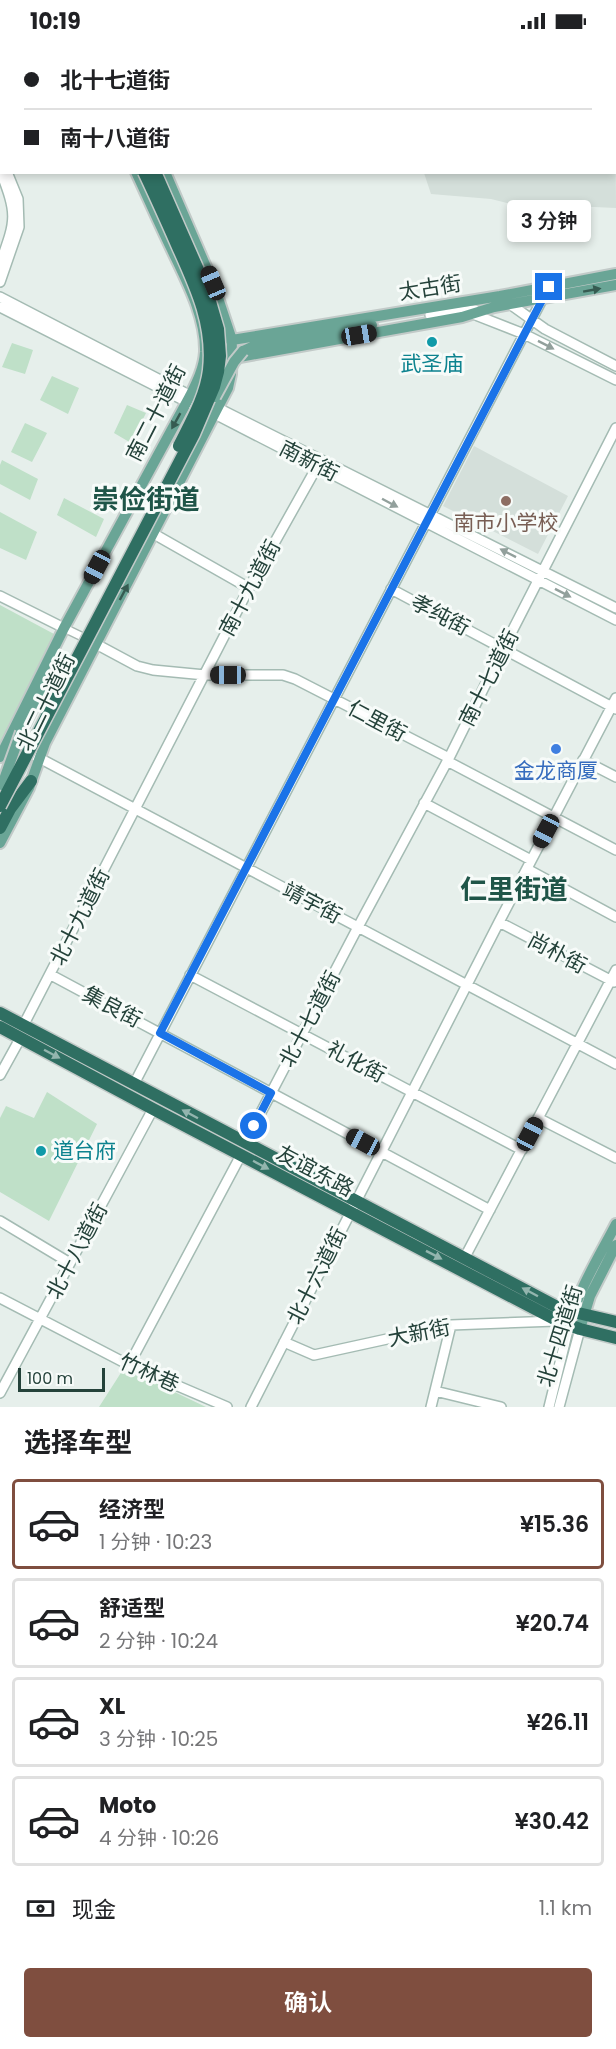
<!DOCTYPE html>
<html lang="zh">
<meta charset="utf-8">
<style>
:root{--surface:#fff;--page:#f6f6f6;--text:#202124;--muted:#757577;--line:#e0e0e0;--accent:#7f4e3f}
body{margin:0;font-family:Poppins,"Noto Sans SC",sans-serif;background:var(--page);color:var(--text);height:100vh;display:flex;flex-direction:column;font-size:22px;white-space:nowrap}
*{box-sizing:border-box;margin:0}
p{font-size:20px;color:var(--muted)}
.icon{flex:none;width:33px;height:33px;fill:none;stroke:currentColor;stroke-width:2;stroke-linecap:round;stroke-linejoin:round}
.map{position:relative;height:1365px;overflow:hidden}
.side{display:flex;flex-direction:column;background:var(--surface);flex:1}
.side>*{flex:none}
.hud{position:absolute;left:0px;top:0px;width:616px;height:132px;box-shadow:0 3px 9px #0003;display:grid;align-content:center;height:132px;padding:0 24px;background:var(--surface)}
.scale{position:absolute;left:18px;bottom:15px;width:87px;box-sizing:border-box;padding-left:6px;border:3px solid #24423a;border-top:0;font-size:16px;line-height:21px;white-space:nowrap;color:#24423a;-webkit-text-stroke:4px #f7fbf9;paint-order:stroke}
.end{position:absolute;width:27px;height:27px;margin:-14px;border:8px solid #1a73e8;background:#fff;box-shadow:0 0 0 3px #fff}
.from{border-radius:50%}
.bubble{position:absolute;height:42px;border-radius:6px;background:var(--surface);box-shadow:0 3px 9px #0003;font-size:20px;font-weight:600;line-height:42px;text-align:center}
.car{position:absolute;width:18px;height:36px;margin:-18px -9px;border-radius:8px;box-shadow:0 0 4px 2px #0007;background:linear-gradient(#222 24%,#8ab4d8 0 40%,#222 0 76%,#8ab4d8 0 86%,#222 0)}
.hud b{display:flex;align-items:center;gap:21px;height:57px;font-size:22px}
.hud b+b{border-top:2px solid var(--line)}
.hud i{width:15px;height:15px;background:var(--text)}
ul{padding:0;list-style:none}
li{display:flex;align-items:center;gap:18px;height:90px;margin:0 12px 9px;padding:0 12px;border:3px solid var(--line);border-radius:6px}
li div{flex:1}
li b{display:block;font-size:22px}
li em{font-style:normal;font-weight:600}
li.active{border-color:var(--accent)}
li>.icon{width:54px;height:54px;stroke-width:1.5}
h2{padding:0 24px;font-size:27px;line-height:72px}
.pay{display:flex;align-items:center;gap:15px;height:66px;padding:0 24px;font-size:22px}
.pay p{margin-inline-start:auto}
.primary-button{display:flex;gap:12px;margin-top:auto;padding:12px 24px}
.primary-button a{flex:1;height:69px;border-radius:6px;background:var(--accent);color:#fff;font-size:24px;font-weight:600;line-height:69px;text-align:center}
.status{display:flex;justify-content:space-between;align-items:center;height:42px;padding:0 30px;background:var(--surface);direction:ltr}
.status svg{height:16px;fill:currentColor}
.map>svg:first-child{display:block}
</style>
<div class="status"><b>10:19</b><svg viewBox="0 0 49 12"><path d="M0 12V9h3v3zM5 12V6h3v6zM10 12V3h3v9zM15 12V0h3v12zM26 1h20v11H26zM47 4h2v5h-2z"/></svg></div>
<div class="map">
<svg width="616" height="1365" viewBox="0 0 616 1365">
<rect width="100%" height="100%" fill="#e6efeb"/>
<path fill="#d4dfda" d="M615 31 616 166 507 161 491 157 431 152 424 131 615 130Z
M474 404 568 454 538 512 443 464Z"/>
<path fill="#bfe0c8" d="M12 301 33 308 25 332 2 325Z
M52 334 79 346 68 372 40 358Z
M127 363 146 371 131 401 114 391Z
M25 381 47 391 32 420 11 410Z
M2 418 38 437 30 458 0 442V423Z
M64 456 104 477 96 495 57 473Z
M0 470 37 490 26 518 0 506Z
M0 563 54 592 0 700Z
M47 1050 97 1082 49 1179 0 1150V1076L6 1064 34 1076Z
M124 1326 206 1365H99Z"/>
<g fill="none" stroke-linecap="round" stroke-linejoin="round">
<defs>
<path id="street" d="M64 586 89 598"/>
<path id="secondary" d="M30 2 35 0
M51 2 56 0
M0 11H2
M0 113 2 116
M0 128C18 174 16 177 0 222
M0 240 19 185 18 157 7 130
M0 255 195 356
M507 260 545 287 616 324
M0 265 193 363
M473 272 524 292 616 338
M430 273 475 268
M214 364 616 566
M209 369 616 578
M154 492 249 546
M391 547 616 667
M0 554 64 586
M96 602 137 624 153 628 205 633H283L295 637 449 716
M11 701 616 1022
M583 718 616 735
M447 719 616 808
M424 761 531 818
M527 827 616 875
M499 880 614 940
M51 933 490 1168
M190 933 522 1108
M23 984 249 546 318 423
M0 1033 21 995
M134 1042 545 252
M538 1076 616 1116
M245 1101 358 885 449 716 503 607 616 386
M0 1179 70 1221
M465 1215 616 928
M0 1256 129 1323 227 1365
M284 1300 314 1313 451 1283 556 1279
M129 1323 241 1113
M435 1349 501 1365
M0 1351 153 1067
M251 1365 499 880 616 656
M431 1365 451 1283
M549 1365 569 1284
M559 1365 580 1287"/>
<path id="primary" d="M226 296 232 298 500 254 616 232
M243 309 256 303 372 283
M234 316 462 275 494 265 616 243
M21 690 48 635
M0 715 64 586 190 354C197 340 204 326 205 310 206 274 186 238 171 206 159 181 148 156 136 130
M0 801 29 746 45 701 215 371 228 346 231 332 232 298 213 241 165 130
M569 1284C578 1248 599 1215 616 1182
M580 1287 590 1254 616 1203"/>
<path id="highway" d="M86 0 87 2
M99 0 100 2
M0 786 10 767 31 739
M0 971 561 1267 616 1280
M0 985 153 1067 558 1279 580 1287 616 1296"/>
</defs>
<use href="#street" stroke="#a8b8b2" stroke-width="10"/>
<use href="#secondary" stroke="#a4bbb3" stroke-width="12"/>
<use href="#primary" stroke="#c2cac8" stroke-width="14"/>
<use href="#highway" stroke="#c2cac8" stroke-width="15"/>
<use href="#street" stroke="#fff" stroke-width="7"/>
<use href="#secondary" stroke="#fff" stroke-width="9"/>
<use href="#primary" stroke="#6aa596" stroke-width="10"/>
<use href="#highway" stroke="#2f6f62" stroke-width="12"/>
<path stroke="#5f7d75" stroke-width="1.5" stroke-dasharray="12 6" stroke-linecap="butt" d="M615 20H616
M0 24H2
M615 37H616
M0 41H2
M0 65 2 64"/>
<defs>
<path id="primary-bridge" d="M215 355 234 320 243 309
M2 743 21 690"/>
<path id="highway-bridge" d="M144 130C156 155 167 180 178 205 196 245 214 283 209 328 206 354 191 380 179 404
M0 764 194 392 214 345 218 330 220 314 218 287 206 246 155 130"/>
</defs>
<use href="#primary-bridge" stroke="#c2cac8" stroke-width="14" stroke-linecap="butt"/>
<use href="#highway-bridge" stroke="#c2cac8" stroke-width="15" stroke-linecap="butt"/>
<use href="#primary-bridge" stroke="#6aa596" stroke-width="10"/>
<use href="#highway-bridge" stroke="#2f6f62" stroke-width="12"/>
</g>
<defs><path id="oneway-solid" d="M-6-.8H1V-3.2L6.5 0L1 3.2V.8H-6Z" transform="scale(1.5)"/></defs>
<g fill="#365b51">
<use href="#oneway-solid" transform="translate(592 248) rotate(-10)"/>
<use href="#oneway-solid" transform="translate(176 379) rotate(119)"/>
<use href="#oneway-solid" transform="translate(124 550) rotate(-62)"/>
</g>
<g fill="#92a09c">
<use href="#oneway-solid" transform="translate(546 303) rotate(27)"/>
<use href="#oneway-solid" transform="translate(390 461) rotate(28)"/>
<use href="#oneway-solid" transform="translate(508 511) rotate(-153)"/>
<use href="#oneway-solid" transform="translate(563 551) rotate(27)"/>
</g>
<g fill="#93b5ae">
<use href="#oneway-solid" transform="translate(52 1012) rotate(28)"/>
<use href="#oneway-solid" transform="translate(190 1072) rotate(-152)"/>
<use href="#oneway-solid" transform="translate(261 1123) rotate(28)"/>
<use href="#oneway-solid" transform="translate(434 1213) rotate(27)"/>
<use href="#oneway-solid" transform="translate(530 1250) rotate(-152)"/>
</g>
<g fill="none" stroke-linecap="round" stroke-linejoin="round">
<path stroke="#1a73e8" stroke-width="8" d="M254 1084 271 1051 160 991 549 245"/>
</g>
<g fill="#0f9aa8" stroke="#f7fbf9" stroke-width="2">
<circle cx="432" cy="300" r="6"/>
<circle cx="41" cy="1109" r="6"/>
</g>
<circle fill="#8d6e63" stroke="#f7fbf9" stroke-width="2" cx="506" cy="459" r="6"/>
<circle fill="#3f7fe0" stroke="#f7fbf9" stroke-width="2" cx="556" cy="707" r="6"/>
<g text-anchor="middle" stroke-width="6" stroke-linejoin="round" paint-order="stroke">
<g font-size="21" fill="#24423a" stroke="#f7fbf9">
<text transform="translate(430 246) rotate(-9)" y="7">太古街</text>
<text transform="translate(156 371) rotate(-63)" y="7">南二十道街</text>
<text transform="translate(309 419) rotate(27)" y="7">南新街</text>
<text transform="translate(250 546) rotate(-62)" y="7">南十九道街</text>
<text transform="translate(440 573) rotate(28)" y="7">孝纯街</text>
<text transform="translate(489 636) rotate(-63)" y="7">南十七道街</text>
<text transform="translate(46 660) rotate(-64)" y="7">北二十道街</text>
<text transform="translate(377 679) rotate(28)" y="7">仁里街</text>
<text transform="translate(312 861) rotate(28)" y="7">靖宇街</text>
<text transform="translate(80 875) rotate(-63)" y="7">北十九道街</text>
<text transform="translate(557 911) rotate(28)" y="7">尚朴街</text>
<text transform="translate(112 965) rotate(28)" y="7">集良街</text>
<text transform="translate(310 977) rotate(-62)" y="7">北十七道街</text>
<text transform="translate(356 1020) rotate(28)" y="7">礼化街</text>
<text transform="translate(315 1129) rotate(28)" y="7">友谊东路</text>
<text transform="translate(77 1209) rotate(-62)" y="7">北十八道街</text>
<text transform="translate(317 1234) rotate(-63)" y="7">北十六道街</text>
<text transform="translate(419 1291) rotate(-11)" y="7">大新街</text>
<text transform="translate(560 1294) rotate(-73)" y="7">北十四道街</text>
<text transform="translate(149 1331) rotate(24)" y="7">竹林巷</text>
</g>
<g font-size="21" fill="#0d838f" stroke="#f7fbf9">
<text x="432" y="329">武圣庙</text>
<text x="53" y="1116" text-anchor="start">道台府</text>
</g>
<g font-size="21" fill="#785e54" stroke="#f7fbf9">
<text x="506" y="488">南市小学校</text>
</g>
<g font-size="21" fill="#366cbe" stroke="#f7fbf9">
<text x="556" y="736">金龙商厦</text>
</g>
<g font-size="27" font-weight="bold" fill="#1f5548" stroke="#f7fbf9">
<text x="146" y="467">崇俭街道</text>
<text x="514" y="857">仁里街道</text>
</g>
</g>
</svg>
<div class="scale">100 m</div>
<i class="end from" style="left:254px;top:1084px"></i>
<i class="end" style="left:549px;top:245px"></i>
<div class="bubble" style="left:507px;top:158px;width:84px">3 分钟</div>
<i class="car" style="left:213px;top:241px;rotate:337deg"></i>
<i class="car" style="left:359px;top:293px;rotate:80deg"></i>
<i class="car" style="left:97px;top:525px;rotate:208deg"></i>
<i class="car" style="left:228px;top:633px;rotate:270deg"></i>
<i class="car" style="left:546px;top:789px;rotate:208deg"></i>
<i class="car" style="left:530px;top:1092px;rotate:28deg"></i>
<i class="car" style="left:363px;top:1100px;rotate:298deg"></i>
<div class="hud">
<b><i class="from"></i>北十七道街</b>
<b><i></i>南十八道街</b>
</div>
</div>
<section class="side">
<h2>选择车型</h2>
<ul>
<li class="active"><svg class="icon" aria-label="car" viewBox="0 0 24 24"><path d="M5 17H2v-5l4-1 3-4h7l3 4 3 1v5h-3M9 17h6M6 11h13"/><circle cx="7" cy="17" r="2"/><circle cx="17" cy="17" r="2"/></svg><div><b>经济型</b><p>1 分钟 · 10:23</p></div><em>¥15.36</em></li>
<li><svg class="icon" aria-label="car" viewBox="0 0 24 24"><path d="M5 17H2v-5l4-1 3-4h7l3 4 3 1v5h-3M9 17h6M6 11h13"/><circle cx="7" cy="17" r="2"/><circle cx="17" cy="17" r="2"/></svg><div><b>舒适型</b><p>2 分钟 · 10:24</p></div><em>¥20.74</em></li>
<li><svg class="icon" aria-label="car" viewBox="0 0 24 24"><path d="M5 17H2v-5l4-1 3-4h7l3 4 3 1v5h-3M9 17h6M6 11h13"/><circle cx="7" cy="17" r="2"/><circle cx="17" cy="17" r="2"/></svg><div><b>XL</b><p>3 分钟 · 10:25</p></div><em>¥26.11</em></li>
<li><svg class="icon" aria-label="car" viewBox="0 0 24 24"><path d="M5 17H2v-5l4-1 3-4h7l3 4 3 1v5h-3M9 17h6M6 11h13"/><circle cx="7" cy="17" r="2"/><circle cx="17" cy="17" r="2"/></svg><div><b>Moto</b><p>4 分钟 · 10:26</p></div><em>¥30.42</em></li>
</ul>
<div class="pay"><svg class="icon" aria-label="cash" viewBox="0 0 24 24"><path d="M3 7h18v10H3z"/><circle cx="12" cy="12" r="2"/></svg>现金<p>1.1 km</p></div>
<div class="primary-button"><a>确认</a></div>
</section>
